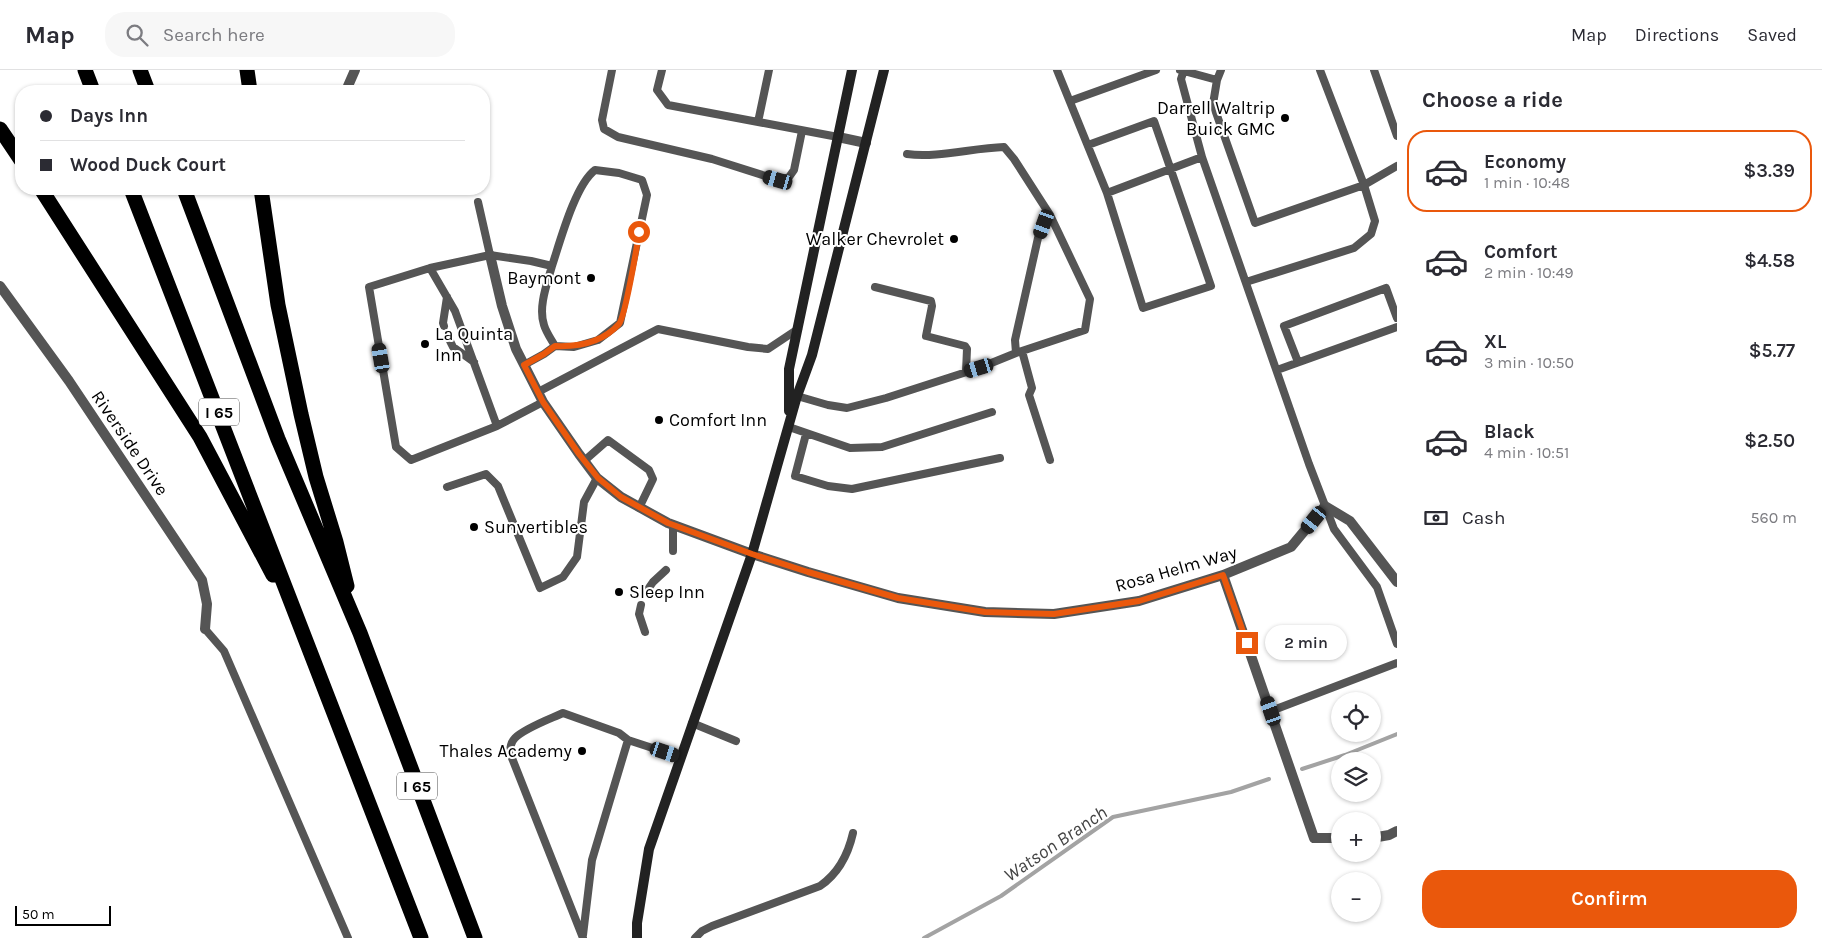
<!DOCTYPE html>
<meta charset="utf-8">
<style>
:root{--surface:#fff;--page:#f7f7f7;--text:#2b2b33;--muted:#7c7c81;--line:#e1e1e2;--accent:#ea580c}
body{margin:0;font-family:Karla,sans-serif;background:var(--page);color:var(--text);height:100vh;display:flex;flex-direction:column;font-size:19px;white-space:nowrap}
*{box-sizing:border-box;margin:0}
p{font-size:16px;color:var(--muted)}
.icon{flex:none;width:28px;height:28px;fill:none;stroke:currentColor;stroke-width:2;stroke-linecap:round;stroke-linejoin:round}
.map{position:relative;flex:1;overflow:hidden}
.details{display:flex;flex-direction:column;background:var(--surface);width:425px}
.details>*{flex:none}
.banner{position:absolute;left:15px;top:15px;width:475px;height:110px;border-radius:20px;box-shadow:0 1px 4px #0004;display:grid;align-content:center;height:110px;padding:0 25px;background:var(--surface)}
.fabs{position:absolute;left:1331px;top:622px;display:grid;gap:10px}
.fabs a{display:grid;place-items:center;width:50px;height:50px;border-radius:50%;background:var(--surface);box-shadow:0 1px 4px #0004;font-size:25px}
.scale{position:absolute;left:15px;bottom:12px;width:96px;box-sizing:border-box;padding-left:5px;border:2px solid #000;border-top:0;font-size:14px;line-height:18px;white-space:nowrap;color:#000;-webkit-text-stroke:4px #fff;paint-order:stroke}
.end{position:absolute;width:22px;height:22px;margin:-11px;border:6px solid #ea580c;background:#fff;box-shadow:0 0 0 2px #fff}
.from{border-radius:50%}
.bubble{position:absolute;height:35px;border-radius:18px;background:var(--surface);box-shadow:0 1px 4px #0004;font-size:16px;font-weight:600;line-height:35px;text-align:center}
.car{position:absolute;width:15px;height:30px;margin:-15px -8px;border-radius:6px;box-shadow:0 0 4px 1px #0007;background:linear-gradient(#222 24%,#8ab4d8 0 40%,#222 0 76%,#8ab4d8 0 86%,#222 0)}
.banner b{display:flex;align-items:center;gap:18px;height:48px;font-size:19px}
.banner b+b{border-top:1px solid var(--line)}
.banner i{width:12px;height:12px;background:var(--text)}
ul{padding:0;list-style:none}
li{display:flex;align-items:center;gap:15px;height:82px;margin:0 10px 8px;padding:0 15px;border:2px solid transparent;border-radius:20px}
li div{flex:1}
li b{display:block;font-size:19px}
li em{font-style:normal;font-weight:600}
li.active{border-color:var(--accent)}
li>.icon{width:45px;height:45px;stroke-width:1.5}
h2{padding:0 25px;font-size:22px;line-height:60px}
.pay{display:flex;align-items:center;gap:12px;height:55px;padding:0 25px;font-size:19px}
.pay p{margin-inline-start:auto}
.primary-button{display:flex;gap:10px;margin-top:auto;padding:10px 25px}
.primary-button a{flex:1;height:58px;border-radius:20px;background:var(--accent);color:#fff;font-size:20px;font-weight:600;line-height:58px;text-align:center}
header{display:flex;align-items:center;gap:30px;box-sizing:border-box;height:70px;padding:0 25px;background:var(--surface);border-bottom:1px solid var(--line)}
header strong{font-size:24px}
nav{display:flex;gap:28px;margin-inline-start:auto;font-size:18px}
.search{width:350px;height:45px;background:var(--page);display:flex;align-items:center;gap:12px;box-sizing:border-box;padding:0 18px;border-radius:20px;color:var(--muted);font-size:19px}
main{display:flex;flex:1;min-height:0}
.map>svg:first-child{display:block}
</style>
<header>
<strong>Map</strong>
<div class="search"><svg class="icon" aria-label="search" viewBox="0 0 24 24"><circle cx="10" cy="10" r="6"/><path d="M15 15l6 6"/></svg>Search here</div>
<nav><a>Map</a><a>Directions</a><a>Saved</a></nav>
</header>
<main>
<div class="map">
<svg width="1397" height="868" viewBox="0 0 1397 868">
<rect width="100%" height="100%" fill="#fff"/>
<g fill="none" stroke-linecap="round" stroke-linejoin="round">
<path stroke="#a3a3a3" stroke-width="4" d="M1302 699 1345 685 1397 664
M924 868 1001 826 1113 747 1231 722 1269 709"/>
<path stroke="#555" stroke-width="8" d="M612 0 602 50 604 59 618 67 712 89 778 110 789 107 794 100 802 61
M662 0 657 20 668 35 838 67
M1057 0 1107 123 1202 87 1309 394 1334 459 1377 517 1397 574
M1180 0 1217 10
M1184 0 1181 9 1202 87
M1221 0 1217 10 1213 34 1255 153 1364 115 1320 0
M1374 0 1397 66
M1070 31 1156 0
M758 52 769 0
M1088 75 1154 51 1211 216 1143 238 1107 123
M478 132 490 185
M552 196C560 172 575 115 595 100L619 103 642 110 647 125 620 253 598 270 574 277 555 276
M430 198 455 241 497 356
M1246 212 1354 178 1371 164 1375 151 1364 115 1397 96
M875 217 931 231 932 236 926 266 965 276 967 279 966 302
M444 256 443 253 447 227
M450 271 453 277 474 292
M1022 281 1032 318 1029 325 1050 390
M1016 283 1015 270 1038 168 1044 154 1050 145
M1298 292 1284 256 1386 218 1397 248
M524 295 544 284 555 276C551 269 546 262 544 255 538 237 547 214 552 196L531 191 490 185 430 198 369 217 396 377 411 390 497 356 543 332
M1277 300 1397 257
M538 322 658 259 748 277 768 279 798 259
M797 326 828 335 847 338 886 328 979 298 1016 283 1085 260 1090 229 1050 145 1014 89 1004 77C972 78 938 88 907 84
M789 357 850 378 882 377 992 342
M806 364 795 406 828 416 852 419 1000 388
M584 391 608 370 649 400 653 409 639 438
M447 417 486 404 498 416 540 518 563 507 577 487 584 432 597 408
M673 455V481
M646 522 653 512 666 500
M641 535 639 544 645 562
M205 559 224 581 348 868
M1271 641 1397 593
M692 653 736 671
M583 865 592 790 628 670
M583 868 510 683C510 678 511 672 515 668 525 658 550 649 563 643L619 663 628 670 680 687
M695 868 702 861 712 856 820 816C839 803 848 785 853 763"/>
<path stroke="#555" stroke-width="10" d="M350 21 348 16 355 0
M490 185 502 236 516 279 543 332 579 384 597 408 621 427 668 453 752 484 808 502 898 528 985 542 1054 544 1139 531 1223 505 1291 477 1325 436 1350 451 1397 512
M0 216 69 311 202 510 207 534 205 559
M1223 505 1314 768H1340
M1372 768 1389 765 1397 761"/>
<path stroke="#555" stroke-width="10" d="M838 67 866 73"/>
<path stroke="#222" stroke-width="10" d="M789 341V299L852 0
M637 868V853L649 779 752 484 797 326 812 285 884 0"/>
<path stroke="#000" stroke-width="15" d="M85 0 93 21
M140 0 148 21
M247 0 250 21
M0 59 21 90
M41 119 200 367 273 505
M131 119 421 868
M184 119 278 369 360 563 475 868
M261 119 278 235 301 344 316 407 336 472 347 516"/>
</g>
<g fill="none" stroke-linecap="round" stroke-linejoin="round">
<path stroke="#ea580c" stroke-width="6" d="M639 162C637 177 625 247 619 254 602 273 578 277 555 276L544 284 524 295 543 332 579 384 598 408 621 427 668 453 752 484 808 502 898 528 985 542 1054 544 1139 531 1223 505 1247 573"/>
</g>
<g fill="#000" stroke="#fff" stroke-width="2">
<circle cx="1285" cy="48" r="5"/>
<circle cx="954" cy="169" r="5"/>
<circle cx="591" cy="208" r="5"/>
<circle cx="425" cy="274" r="5"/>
<circle cx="659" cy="350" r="5"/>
<circle cx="474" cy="457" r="5"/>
<circle cx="619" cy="522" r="5"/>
<circle cx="582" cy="681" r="5"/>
</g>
<g text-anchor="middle" stroke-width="4" stroke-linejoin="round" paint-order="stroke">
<g fill="#fff" stroke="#4c4c4c" stroke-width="1">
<rect x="199" y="328.5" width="40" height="27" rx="4"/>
<rect x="397" y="702.5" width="40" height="27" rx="4"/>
</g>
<g font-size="16" font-weight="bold" fill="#000">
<text x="219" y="348">I 65</text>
<text x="417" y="722">I 65</text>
</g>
<g font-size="18" fill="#000" stroke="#fff" text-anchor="end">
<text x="1275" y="44">Darrell Waltrip<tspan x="1275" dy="21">Buick GMC</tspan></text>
<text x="944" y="175">Walker Chevrolet</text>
<text x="581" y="214">Baymont</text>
<text x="435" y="270" text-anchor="start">La Quinta<tspan x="435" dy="21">Inn</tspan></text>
<text x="669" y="356" text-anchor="start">Comfort Inn</text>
<text x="484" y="463" text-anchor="start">Sunvertibles</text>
<text x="629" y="528" text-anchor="start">Sleep Inn</text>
<text x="572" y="687">Thales Academy</text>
</g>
<g font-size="18" fill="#000" stroke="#fff">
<text transform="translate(130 373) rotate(56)" y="6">Riverside Drive</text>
<text transform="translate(1176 499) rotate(-16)" y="6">Rosa Helm Way</text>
</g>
<g font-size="19" font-style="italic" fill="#444" stroke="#fff">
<text transform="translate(1055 773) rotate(-34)" y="7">Watson Branch</text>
</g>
</g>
</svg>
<div class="fabs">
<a><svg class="icon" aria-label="locate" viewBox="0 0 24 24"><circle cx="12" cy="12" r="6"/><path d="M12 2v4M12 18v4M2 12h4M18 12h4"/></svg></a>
<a><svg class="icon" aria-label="layers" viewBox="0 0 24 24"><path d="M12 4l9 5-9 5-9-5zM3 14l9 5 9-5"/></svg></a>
<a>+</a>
<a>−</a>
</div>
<div class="scale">50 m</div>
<i class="end from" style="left:639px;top:162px"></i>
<i class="end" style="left:1247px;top:573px"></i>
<div class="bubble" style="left:1265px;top:555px;width:82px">2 min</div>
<i class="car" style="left:778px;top:110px;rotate:286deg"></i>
<i class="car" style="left:1044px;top:154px;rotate:200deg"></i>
<i class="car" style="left:381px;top:288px;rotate:350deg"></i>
<i class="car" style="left:979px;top:298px;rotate:253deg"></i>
<i class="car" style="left:1314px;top:450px;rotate:219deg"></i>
<i class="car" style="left:1271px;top:641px;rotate:341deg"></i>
<i class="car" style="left:665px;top:682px;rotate:108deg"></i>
<div class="banner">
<b><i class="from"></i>Days Inn</b>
<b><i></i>Wood Duck Court</b>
</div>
</div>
<section class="details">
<h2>Choose a ride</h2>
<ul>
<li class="active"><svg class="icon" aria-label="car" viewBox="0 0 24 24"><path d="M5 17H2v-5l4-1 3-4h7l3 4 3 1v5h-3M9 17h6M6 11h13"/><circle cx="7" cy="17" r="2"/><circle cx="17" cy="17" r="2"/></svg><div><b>Economy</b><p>1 min · 10:48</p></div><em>$3.39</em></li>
<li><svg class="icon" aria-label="car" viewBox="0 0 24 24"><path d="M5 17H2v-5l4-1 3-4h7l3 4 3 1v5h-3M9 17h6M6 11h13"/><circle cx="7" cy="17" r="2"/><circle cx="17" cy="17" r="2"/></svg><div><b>Comfort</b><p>2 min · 10:49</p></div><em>$4.58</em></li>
<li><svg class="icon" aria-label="car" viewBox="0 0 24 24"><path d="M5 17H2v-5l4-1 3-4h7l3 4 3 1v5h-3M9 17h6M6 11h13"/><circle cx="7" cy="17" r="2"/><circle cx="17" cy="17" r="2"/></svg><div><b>XL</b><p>3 min · 10:50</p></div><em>$5.77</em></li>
<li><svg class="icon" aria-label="car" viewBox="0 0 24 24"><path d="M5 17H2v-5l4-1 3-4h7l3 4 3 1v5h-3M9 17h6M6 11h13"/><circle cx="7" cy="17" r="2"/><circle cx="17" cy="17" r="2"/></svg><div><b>Black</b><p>4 min · 10:51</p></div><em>$2.50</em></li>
</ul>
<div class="pay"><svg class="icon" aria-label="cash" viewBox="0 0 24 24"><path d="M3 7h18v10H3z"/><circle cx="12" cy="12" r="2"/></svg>Cash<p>560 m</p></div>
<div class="primary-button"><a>Confirm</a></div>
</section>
</main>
